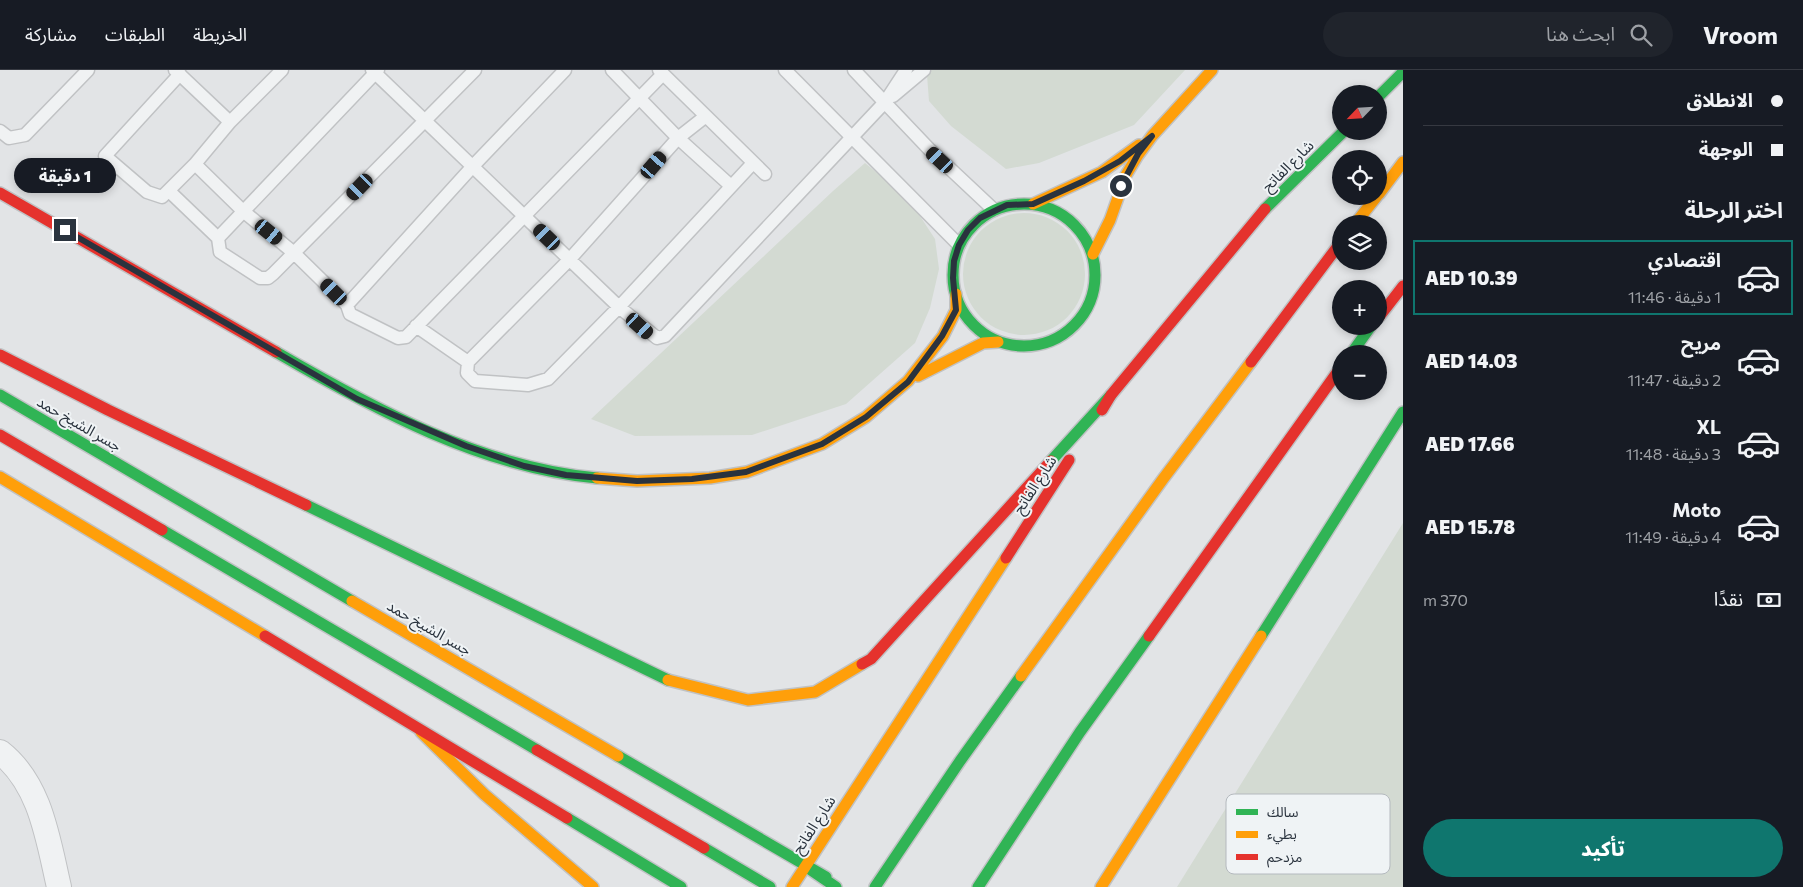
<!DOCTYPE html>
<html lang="ar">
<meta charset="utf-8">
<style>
:root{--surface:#171b24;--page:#20242c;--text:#f1f3f6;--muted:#9ea1a6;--line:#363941;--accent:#0f766e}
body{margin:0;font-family:Commissioner,"Noto Sans Arabic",sans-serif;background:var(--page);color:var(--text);direction:rtl;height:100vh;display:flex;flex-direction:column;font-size:19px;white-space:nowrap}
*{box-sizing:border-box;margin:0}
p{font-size:16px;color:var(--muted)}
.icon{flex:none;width:28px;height:28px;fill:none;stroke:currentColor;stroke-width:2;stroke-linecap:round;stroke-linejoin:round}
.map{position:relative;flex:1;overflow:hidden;direction:ltr}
.panel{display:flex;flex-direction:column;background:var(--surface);width:400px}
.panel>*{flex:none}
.hud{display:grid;align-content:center;height:110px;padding:0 20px;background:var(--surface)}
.needle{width:32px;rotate:245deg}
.tools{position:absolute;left:1332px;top:15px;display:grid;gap:10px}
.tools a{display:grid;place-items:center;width:55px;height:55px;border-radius:50%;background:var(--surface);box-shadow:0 2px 8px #0003;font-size:25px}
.end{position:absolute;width:22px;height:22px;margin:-11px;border:6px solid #2a333e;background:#fff;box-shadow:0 0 0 2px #fff}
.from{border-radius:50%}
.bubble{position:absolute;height:35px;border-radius:18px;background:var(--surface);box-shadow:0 2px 8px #0003;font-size:16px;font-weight:800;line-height:35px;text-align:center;direction:rtl}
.car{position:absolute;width:15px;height:30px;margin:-15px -8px;border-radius:6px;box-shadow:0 0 4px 1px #0007;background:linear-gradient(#222 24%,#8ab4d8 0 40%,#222 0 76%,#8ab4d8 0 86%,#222 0)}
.hud b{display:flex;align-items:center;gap:18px;height:48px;font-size:19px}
.hud b+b{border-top:1px solid var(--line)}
.hud i{width:12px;height:12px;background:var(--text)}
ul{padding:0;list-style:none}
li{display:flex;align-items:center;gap:15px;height:75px;margin:0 10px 8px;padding:0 10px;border:2px solid transparent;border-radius:0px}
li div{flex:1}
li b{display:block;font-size:19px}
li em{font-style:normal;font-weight:800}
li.current{border-color:var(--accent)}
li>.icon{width:45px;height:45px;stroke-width:1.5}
h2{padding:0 20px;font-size:22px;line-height:60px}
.pay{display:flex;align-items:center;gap:12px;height:55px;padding:0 20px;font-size:19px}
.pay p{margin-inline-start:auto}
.primary-button{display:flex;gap:10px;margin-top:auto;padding:10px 20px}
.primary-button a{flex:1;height:58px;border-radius:30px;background:var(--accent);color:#fff;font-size:20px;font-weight:800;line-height:58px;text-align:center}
header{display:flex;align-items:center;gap:30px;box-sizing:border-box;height:70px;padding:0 25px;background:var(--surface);border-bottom:1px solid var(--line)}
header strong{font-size:24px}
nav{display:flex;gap:28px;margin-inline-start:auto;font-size:18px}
.search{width:350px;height:45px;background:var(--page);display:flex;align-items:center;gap:12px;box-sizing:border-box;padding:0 18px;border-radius:28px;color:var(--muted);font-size:19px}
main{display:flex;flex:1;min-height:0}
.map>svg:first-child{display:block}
</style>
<header>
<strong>Vroom</strong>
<div class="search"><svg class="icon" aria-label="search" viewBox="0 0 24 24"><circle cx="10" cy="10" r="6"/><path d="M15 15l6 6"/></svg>ابحث هنا</div>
<nav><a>الخريطة</a><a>الطبقات</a><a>مشاركة</a></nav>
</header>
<main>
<section class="panel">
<div class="hud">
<b><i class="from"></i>الانطلاق</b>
<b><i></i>الوجهة</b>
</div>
<h2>اختر الرحلة</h2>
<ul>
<li class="current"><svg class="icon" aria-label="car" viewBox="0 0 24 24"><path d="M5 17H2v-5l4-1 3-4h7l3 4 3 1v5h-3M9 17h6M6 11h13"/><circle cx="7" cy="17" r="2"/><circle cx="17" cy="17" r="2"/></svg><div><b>اقتصادي</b><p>1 دقيقة · 11:46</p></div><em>AED 10.39</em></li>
<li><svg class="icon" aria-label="car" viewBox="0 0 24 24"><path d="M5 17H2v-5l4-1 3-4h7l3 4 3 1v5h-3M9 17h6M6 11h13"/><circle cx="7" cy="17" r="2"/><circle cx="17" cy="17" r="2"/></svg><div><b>مريح</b><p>2 دقيقة · 11:47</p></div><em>AED 14.03</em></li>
<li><svg class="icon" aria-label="car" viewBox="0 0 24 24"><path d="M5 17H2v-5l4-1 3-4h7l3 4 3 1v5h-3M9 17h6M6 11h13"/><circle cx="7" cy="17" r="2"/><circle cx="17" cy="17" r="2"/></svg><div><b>XL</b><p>3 دقيقة · 11:48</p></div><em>AED 17.66</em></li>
<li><svg class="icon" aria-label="car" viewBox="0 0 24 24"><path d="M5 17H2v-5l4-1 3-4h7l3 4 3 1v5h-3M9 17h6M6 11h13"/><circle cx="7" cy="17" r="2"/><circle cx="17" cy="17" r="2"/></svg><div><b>Moto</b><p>4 دقيقة · 11:49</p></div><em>AED 15.78</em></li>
</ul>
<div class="pay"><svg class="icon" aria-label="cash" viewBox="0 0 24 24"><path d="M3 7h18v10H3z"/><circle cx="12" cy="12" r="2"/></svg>نقدًا<p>370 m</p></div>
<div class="primary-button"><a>تأكيد</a></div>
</section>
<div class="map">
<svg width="1403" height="817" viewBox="0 0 1403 817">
<rect width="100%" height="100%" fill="#e2e4e6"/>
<path fill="#d3dad2" d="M932 0H1185L1134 55 1039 93 1006 99 951 56 929 31 927 5Z
M865 93 887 111 918 143 935 169 939 199 930 238 915 273 846 334 752 365 635 366 591 349 833 121Z
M963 204a61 61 0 1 1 122 0a61 61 0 1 1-122 0Z
M1403 453V817H1177Z"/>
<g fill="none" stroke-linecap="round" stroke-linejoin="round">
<defs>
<path id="lane" d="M175 0 230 52
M372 0 619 237 657 268 665 266 885 32 906 0
M378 0 218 168 220 182 260 208H268L273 204 475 0
M565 0 473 96 347 235 350 244 398 268 406 267 663 4
M612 0 678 68 731 116
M659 0 765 104
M785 0 959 175
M854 0 929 79 994 140
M180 4 105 86 147 122 162 127 195 94 230 52 282 0
M893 26 924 0
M706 46 678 68 570 189 468 292 467 303 475 311 528 315 548 309 619 237 753 93
M0 61 9 68 25 65 88 0
M195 94 243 141 294 183 347 235
M169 121 218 168
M416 256 468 292"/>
<path id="street" d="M0 682C41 714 48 770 59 817"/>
<path id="fast" d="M1379 26 1403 2
M953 205a71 71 0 1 1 142 0a71 71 0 1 1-142 0Z
M1265 139 1344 61
M276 282C374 339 483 398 597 408
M1351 284 1371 256
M0 325 352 531
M1051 391 1111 325
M306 435 668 610
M162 460 537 680
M1261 566 1403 342
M618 686 826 807
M567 748 681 817
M704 778 770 817
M805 796 836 817
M875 817 960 691 1021 606
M978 817 1080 662 1149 566"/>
<path id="slow" d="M1379 124 1403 92
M1033 134 1102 102 1139 75
M1355 154 1377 126
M1093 184 1110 150 1126 105 1138 85 1152 66 1212 0
M918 306 983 273 998 272
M0 407 265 566
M597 408 637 411 710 408 747 402 822 374 866 347 908 311 943 266 956 240V224
M352 531 618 686
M1021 606 1163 409 1251 292
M668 610 748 630 815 622 862 594
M421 662 484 724 593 817
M792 817 1006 488
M1101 817 1261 566"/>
<path id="jam" d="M0 123 276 282
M1379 247 1403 216
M0 285 108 340 306 435
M1251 292 1341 172
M1102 340 1111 325 1265 139
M0 365 162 460
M1006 488 1069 390
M265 566 567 748
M1149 566 1341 297
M862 594 871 589 1051 391
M537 680 704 778"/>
</defs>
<use href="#lane" stroke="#c0c2c4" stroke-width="15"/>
<use href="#street" stroke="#c0c2c4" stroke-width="26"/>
<use href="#fast" stroke="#c0c2c4" stroke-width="14"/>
<use href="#slow" stroke="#c0c2c4" stroke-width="14"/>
<use href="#jam" stroke="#c0c2c4" stroke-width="14"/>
<use href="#lane" stroke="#f0f2f3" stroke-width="12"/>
<use href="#street" stroke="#f0f2f3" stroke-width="24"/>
<use href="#fast" stroke="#30b455" stroke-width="11"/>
<use href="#slow" stroke="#ff9f0a" stroke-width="11"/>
<use href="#jam" stroke="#e5322d" stroke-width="11"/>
</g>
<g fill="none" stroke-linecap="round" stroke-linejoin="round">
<path stroke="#2a333e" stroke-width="6" d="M65 160 357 329 466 376 524 396 566 405 637 411 692 409 746 402 822 374 866 347 908 312 942 266 956 240 953 208 954 191 959 175 968 160 980 148 1007 135 1033 134 1084 111 1120 91 1152 66 1138 84 1121 116"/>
</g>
<g text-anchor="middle" stroke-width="4" stroke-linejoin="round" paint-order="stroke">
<g font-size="15" fill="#2a333e" stroke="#eff3f5">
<text transform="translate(1288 96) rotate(-45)" y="5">شارع الفاتح</text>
<text transform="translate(79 354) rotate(30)" y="5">جسر الشيخ حمد</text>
<text transform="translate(1035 415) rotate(-57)" y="5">شارع الفاتح</text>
<text transform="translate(429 558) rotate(30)" y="5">جسر الشيخ حمد</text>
<text transform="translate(814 755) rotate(-57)" y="5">شارع الفاتح</text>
</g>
</g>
<rect x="1226" y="724" width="164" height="80" rx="8" fill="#eff3f5" stroke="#b4b9be" stroke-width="1"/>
<rect x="1236" y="739" width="22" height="6" fill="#30b455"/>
<rect x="1236" y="761" width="22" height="7" fill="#ff9f0a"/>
<rect x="1236" y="784" width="22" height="6" fill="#e5322d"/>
<g font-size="14" fill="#2a333e">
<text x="1267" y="747">سالك</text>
<text x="1267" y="769">بطيء</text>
<text x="1267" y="792">مزدحم</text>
</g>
</svg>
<div class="tools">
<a><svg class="needle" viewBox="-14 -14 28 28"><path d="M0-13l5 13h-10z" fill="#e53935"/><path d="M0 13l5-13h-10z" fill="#9ea1a6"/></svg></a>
<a><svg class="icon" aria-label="locate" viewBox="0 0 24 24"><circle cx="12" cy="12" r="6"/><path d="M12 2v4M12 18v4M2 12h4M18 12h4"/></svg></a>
<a><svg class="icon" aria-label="layers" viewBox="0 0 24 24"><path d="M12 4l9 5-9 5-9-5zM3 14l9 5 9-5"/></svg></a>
<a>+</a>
<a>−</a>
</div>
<i class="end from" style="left:1121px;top:116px"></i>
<i class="end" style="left:65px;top:160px"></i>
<div class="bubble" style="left:14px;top:88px;width:102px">1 دقيقة</div>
<i class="car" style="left:940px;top:90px;rotate:313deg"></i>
<i class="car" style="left:654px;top:95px;rotate:41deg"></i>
<i class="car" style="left:360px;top:117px;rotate:224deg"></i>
<i class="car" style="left:269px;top:162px;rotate:129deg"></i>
<i class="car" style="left:547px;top:167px;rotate:314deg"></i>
<i class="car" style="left:334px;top:222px;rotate:315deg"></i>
<i class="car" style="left:640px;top:256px;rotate:132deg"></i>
</div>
</main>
